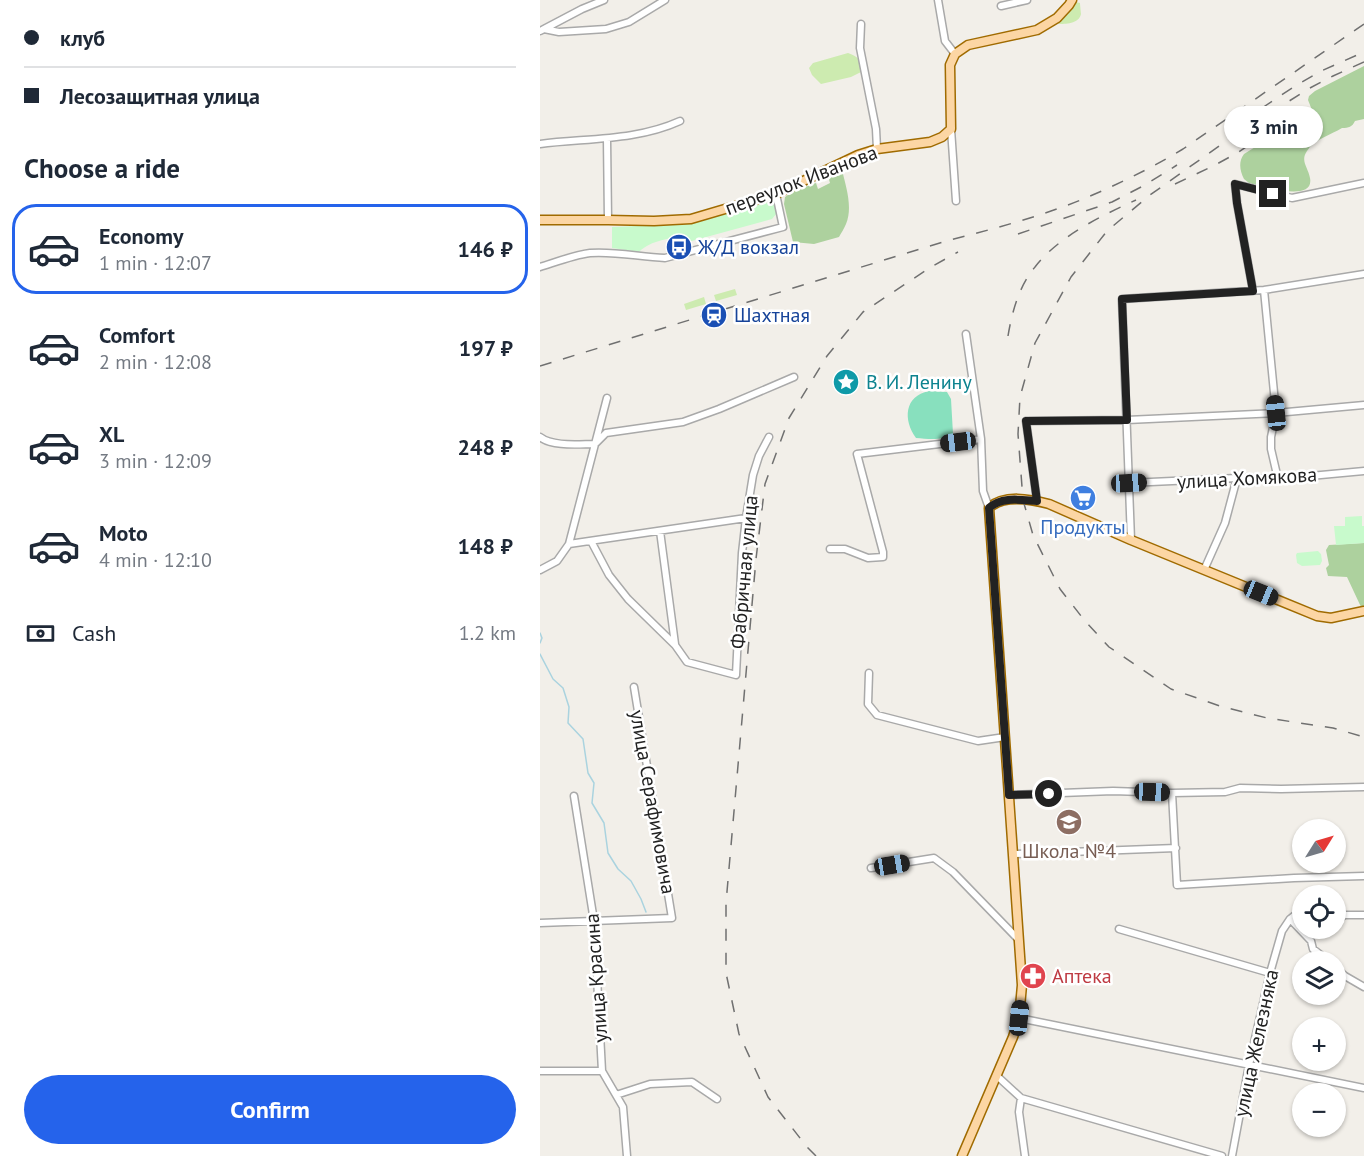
<!DOCTYPE html>
<meta charset="utf-8">
<style>
:root{--surface:#fff;--page:#f2f2f3;--text:#1f2937;--muted:#747a83;--line:#e0e1e3;--accent:#2563eb}
body{margin:0;font-family:"PT Sans",sans-serif;background:var(--page);color:var(--text);height:100vh;display:flex;flex-direction:column;font-size:22px;white-space:nowrap}
*{box-sizing:border-box;margin:0}
p{font-size:20px;color:var(--muted)}
.icon{flex:none;width:33px;height:33px;fill:none;stroke:currentColor;stroke-width:2;stroke-linecap:round;stroke-linejoin:round}
.map{position:relative;flex:1;overflow:hidden}
.drawer{display:flex;flex-direction:column;background:var(--surface);width:540px}
.drawer>*{flex:none}
.guide{display:grid;align-content:center;height:132px;padding:0 24px;background:var(--surface)}
.needle{width:39px;rotate:53deg}
.controls{position:absolute;left:752px;top:819px;display:grid;gap:12px}
.controls a{display:grid;place-items:center;width:54px;height:54px;border-radius:50%;background:var(--surface);box-shadow:0 2px 4px #0004;font-size:30px}
.end{position:absolute;width:27px;height:27px;margin:-14px;border:8px solid #222;background:#fff;box-shadow:0 0 0 3px #fff}
.from{border-radius:50%}
.bubble{position:absolute;height:42px;border-radius:21px;background:var(--surface);box-shadow:0 2px 4px #0004;font-size:20px;font-weight:700;line-height:42px;text-align:center}
.car{position:absolute;width:18px;height:36px;margin:-18px -9px;border-radius:8px;box-shadow:0 0 4px 2px #0007;background:linear-gradient(#222 24%,#8ab4d8 0 40%,#222 0 76%,#8ab4d8 0 86%,#222 0)}
.guide b{display:flex;align-items:center;gap:21px;height:57px;font-size:22px}
.guide b+b{border-top:2px solid var(--line)}
.guide i{width:15px;height:15px;background:var(--text)}
ul{padding:0;list-style:none}
li{display:flex;align-items:center;gap:18px;height:90px;margin:0 12px 9px;padding:0 12px;border:3px solid transparent;border-radius:24px}
li div{flex:1}
li b{display:block;font-size:22px}
li em{font-style:normal;font-weight:700}
li.current{border-color:var(--accent)}
li>.icon{width:54px;height:54px;stroke-width:1.5}
h2{padding:0 24px;font-size:27px;line-height:72px}
.pay{display:flex;align-items:center;gap:15px;height:66px;padding:0 24px;font-size:22px}
.pay p{margin-inline-start:auto}
.action{display:flex;gap:12px;margin-top:auto;padding:12px 24px}
.action a{flex:1;height:69px;border-radius:36px;background:var(--accent);color:#fff;font-size:24px;font-weight:700;line-height:69px;text-align:center}
main{display:flex;flex:1;min-height:0}
.map>svg:first-child{display:block}
</style>
<main>
<section class="drawer">
<div class="guide">
<b><i class="from"></i>клуб</b>
<b><i></i>Лесозащитная улица</b>
</div>
<h2>Choose a ride</h2>
<ul>
<li class="current"><svg class="icon" aria-label="car" viewBox="0 0 24 24"><path d="M5 17H2v-5l4-1 3-4h7l3 4 3 1v5h-3M9 17h6M6 11h13"/><circle cx="7" cy="17" r="2"/><circle cx="17" cy="17" r="2"/></svg><div><b>Economy</b><p>1 min · 12:07</p></div><em>146 ₽</em></li>
<li><svg class="icon" aria-label="car" viewBox="0 0 24 24"><path d="M5 17H2v-5l4-1 3-4h7l3 4 3 1v5h-3M9 17h6M6 11h13"/><circle cx="7" cy="17" r="2"/><circle cx="17" cy="17" r="2"/></svg><div><b>Comfort</b><p>2 min · 12:08</p></div><em>197 ₽</em></li>
<li><svg class="icon" aria-label="car" viewBox="0 0 24 24"><path d="M5 17H2v-5l4-1 3-4h7l3 4 3 1v5h-3M9 17h6M6 11h13"/><circle cx="7" cy="17" r="2"/><circle cx="17" cy="17" r="2"/></svg><div><b>XL</b><p>3 min · 12:09</p></div><em>248 ₽</em></li>
<li><svg class="icon" aria-label="car" viewBox="0 0 24 24"><path d="M5 17H2v-5l4-1 3-4h7l3 4 3 1v5h-3M9 17h6M6 11h13"/><circle cx="7" cy="17" r="2"/><circle cx="17" cy="17" r="2"/></svg><div><b>Moto</b><p>4 min · 12:10</p></div><em>148 ₽</em></li>
</ul>
<div class="pay"><svg class="icon" aria-label="cash" viewBox="0 0 24 24"><path d="M3 7h18v10H3z"/><circle cx="12" cy="12" r="2"/></svg>Cash<p>1.2 km</p></div>
<div class="action"><a>Confirm</a></div>
</section>
<div class="map">
<svg width="824" height="1156" viewBox="0 0 824 1156">
<rect width="100%" height="100%" fill="#f2efe9"/>
<path fill="#cdebb0" d="M536 2 540 3C540 4 541 14 541 14 539 24 525 24 518 24L527 15Z
M308 53C319 57 321 60 321 72L311 77 281 84 272 75 269 68 273 63Z
M195 289 197 295 176 301 174 295Z
M164 297 166 304 146 310 144 304Z"/>
<path fill="#add19e" d="M824 66V119L815 121C812 127 809 128 802 128 791 135 774 139 767 151 760 161 768 167 770 178 775 204 719 185 709 183L704 179C700 171 698 162 704 154L768 114 772 110 768 100 769 96 775 91Z
M296 169 302 170C306 187 313 207 306 224 304 229 301 233 299 237L274 244 253 242 244 204 245 197 252 192 276 183 278 189 290 183 288 176 291 172Z
M824 543V606L821 607 807 577 788 576 786 568 789 565 786 550 789 545Z"/>
<path fill="#c8facc" d="M229 200C235 203 236 207 237 213L232 219 148 242 147 236C131 238 111 240 99 252L72 248V227L148 224Z
M822 516V526H824V543L796 545 794 526H805V517Z
M778 551 781 554 782 561 780 565 762 566 757 563 756 555 757 553Z"/>
<path fill="#88e0be" d="M389 391 407 392 411 399 413 434C403 441 388 439 376 438 363 420 364 396 389 391Z"/>
<g fill="none" stroke-linecap="round" stroke-linejoin="round">
<path stroke="#aad3df" stroke-width="1.5" d="M0 633 2 638 0 643
M0 654 13 679 23 688 29 707 28 723 43 739 48 773 54 783 52 803 64 823 68 853 78 869 91 881 101 899 106 912"/>
<defs>
<path id="minor" d="M398 0 405 41 415 54
M461 6 487 0
M321 24 320 48 336 129 337 149
M4 29 42 9 64 0
M0 31 4 29 19 32 66 29 89 22 125 0
M411 129 416 201
M67 139 68 220
M0 144C47 138 96 141 140 121
M0 267C16 262 34 255 50 253 75 251 100 257 125 258L243 227 236 194
M724 290 736 413 731 437V449L738 479
M713 291 697 203 695 184 752 198 824 183
M426 334 441 439 443 491 449 508
M0 437C13 447 39 444 55 444L66 433 143 422 179 409 254 377
M589 483 697 478 738 479 824 471
M497 501 486 421 587 420 736 413 824 405
M120 531 135 644
M591 540 582 299 724 290 824 274
M51 541 69 575 88 599 135 645 147 662 196 675 202 553 206 518 213 475 219 456 229 437
M29 544 206 518
M290 549H305L328 558 343 557V552L317 454 441 439
M0 570 17 561 29 544 67 398
M664 570 685 523 697 478
M329 673 328 704 337 715 438 741 465 737
M632 793 637 885 754 878 824 876
M469 795 573 791 632 793 685 792 700 788 741 789 824 787
M34 796 54 921 62 1071 83 1107 87 1156
M473 854 636 848
M331 868 394 858 413 872 478 939
M750 919 771 941 773 949 790 962
M795 921 805 915H824
M0 923 132 918 94 687
M579 929 730 973
M795 967 805 976 824 987
M479 1018 824 1088
M0 1071H62
M457 1076 481 1098 682 1156
M76 1095 110 1084 152 1082 177 1099
M481 1098 479 1112 485 1156
M692 1156 709 1065 730 973 742 931 750 919 755 915H762"/>
<path id="major" d="M0 220H68L114 221 151 219 236 194 318 155 337 149 390 142 402 137 411 129 410 65 415 54 428 45 497 30 517 18 529 5 532 0
M422 1156 473 1037 479 1018 482 985 449 508C464 494 490 499 509 504L591 540 777 616 791 618 824 611"/>
</defs>
<use href="#minor" stroke="#a9a9a9" stroke-width="9"/>
<use href="#major" stroke="#a06b00" stroke-width="11"/>
<use href="#minor" stroke="#fff" stroke-width="6"/>
<use href="#major" stroke="#fcd6a4" stroke-width="8"/>
<path stroke="#707070" stroke-width="1.5" stroke-dasharray="12 12" stroke-linecap="butt" d="M824 62 793 76 768 89 682 144 610 195 567 231 531 277 495 343 480 397 478 434 483 500 493 535 520 589 545 621 569 647 631 689 680 706 727 718 793 728 824 737
M722 108 755 86 781 71 824 52
M635 184 675 165 697 153 763 109
M478 234 572 202 605 185 637 165
M468 336C472 312 479 286 495 267 519 236 561 216 596 200
M0 366 406 241C453 229 503 216 548 197 581 183 613 167 643 149L824 24
M276 1156 267 1147 228 1097 199 1034 186 973V903L216 559 225 484 249 418 287 356 323 312 391 267 418 252"/>
</g>
<g fill="none" stroke-linecap="round" stroke-linejoin="round">
<path stroke="#222" stroke-width="8" d="M509 794 469 795 449 508C462 496 481 500 497 501L486 421 587 420 582 299 713 291 697 203 695 184 733 194"/>
</g>
<defs>
<symbol id="bus-disc" viewBox="-11 -11 22 22"><circle r="9.5" fill="#1a4fb4" stroke="#fff"/><path d="M-5-6H5V4H4V6H2V4H-2V6H-4V4H-5ZM-3.5-4V0h7V-4ZM-3.5 1.2v1.5H-2V1.2ZM2 1.2v1.5H3.5V1.2Z" fill="#fff"/></symbol>
<symbol id="station-disc" viewBox="-11 -11 22 22"><circle r="9.5" fill="#1a4fb4" stroke="#fff"/><path d="M-3-6H3Q5-6 5-4V2Q5 4 3 4L4.5 6H3L1.5 4h-3L-3 6H-4.5L-3 4Q-5 4-5 2V-4Q-5-6-3-6ZM-3.5-4v3h7v-3ZM-3.5 1v1.5H-2V1ZM2 1v1.5H3.5V1Z" fill="#fff"/></symbol>
<symbol id="sight-disc" viewBox="-11 -11 22 22"><circle r="9.5" fill="#0f9aa8" stroke="#fff"/><path d="M0-6L1.8-2.2L6-1.7L2.9 1.2L3.7 5.4L0 3.3L-3.7 5.4L-2.9 1.2L-6-1.7L-1.8-2.2Z" fill="#fff"/></symbol>
<symbol id="supermarket-disc" viewBox="-11 -11 22 22"><circle r="9.5" fill="#3f7fe0" stroke="#fff"/><path d="M-6-5.5h2.5l.6 2H6L4.5 2H-2.5L-4.4-4H-6ZM-1.5 3.2a1.3 1.3 0 1 0 .1 0ZM3 3.2a1.3 1.3 0 1 0 .1 0Z" fill="#fff"/></symbol>
<symbol id="school-disc" viewBox="-11 -11 22 22"><circle r="9.5" fill="#8d6e63" stroke="#fff"/><path d="M0-5L7-2L0 1L-7-2ZM-4 1L0 2.5L4 1V4Q0 6-4 4Z" fill="#fff"/></symbol>
<symbol id="pharmacy-disc" viewBox="-11 -11 22 22"><circle r="9.5" fill="#e0444e" stroke="#fff"/><path d="M-2-6h4v4h4v4h-4v4h-4v-4h-4v-4h4Z" fill="#fff"/></symbol>
</defs>
<g fill-rule="evenodd">
<use href="#bus-disc" x="124" y="232" width="30" height="30"/>
<use href="#station-disc" x="159" y="300" width="30" height="30"/>
<use href="#sight-disc" x="291" y="367" width="30" height="30"/>
<use href="#supermarket-disc" x="528" y="483" width="30" height="30"/>
<use href="#school-disc" x="514" y="807" width="30" height="30"/>
<use href="#pharmacy-disc" x="478" y="961" width="30" height="30"/>
</g>
<g text-anchor="middle" stroke-width="5" stroke-linejoin="round" paint-order="stroke">
<g font-size="20" fill="#222" stroke="#fff">
<text transform="translate(261 180) rotate(-21)" y="7">переулок Иванова</text>
<text transform="translate(707 478) rotate(-3)" y="7">улица Хомякова</text>
<text transform="translate(204 572) rotate(-85)" y="7">Фабричная улица</text>
<text transform="translate(113 802) rotate(80)" y="7">улица Серафимовича</text>
<text transform="translate(56 978) rotate(-94)" y="7">улица Красина</text>
<text transform="translate(716 1043) rotate(-78)" y="7">улица Железняка</text>
</g>
<g font-size="20" fill="#164399" stroke="#fff" text-anchor="start">
<text x="158" y="254">Ж/Д вокзал</text>
<text x="194" y="322">Шахтная</text>
</g>
<g font-size="20" fill="#0d838f" stroke="#fff" text-anchor="start">
<text x="326" y="389">В. И. Ленину</text>
</g>
<g font-size="20" fill="#366cbe" stroke="#fff">
<text x="543" y="534">Продукты</text>
</g>
<g font-size="20" fill="#785e54" stroke="#fff">
<text x="529" y="858">Школа №4</text>
</g>
<g font-size="20" fill="#be3a42" stroke="#fff" text-anchor="start">
<text x="512" y="983">Аптека</text>
</g>
</g>
</svg>
<div class="controls">
<a><svg class="needle" viewBox="-14 -14 28 28"><path d="M0-13l5 13h-10z" fill="#e53935"/><path d="M0 13l5-13h-10z" fill="#747a83"/></svg></a>
<a><svg class="icon" aria-label="locate" viewBox="0 0 24 24"><circle cx="12" cy="12" r="6"/><path d="M12 2v4M12 18v4M2 12h4M18 12h4"/></svg></a>
<a><svg class="icon" aria-label="layers" viewBox="0 0 24 24"><path d="M12 4l9 5-9 5-9-5zM3 14l9 5 9-5"/></svg></a>
<a>+</a>
<a>−</a>
</div>
<i class="end from" style="left:509px;top:794px"></i>
<i class="end" style="left:733px;top:194px"></i>
<div class="bubble" style="left:684px;top:106px;width:99px">3 min</div>
<i class="car" style="left:736px;top:413px;rotate:354deg"></i>
<i class="car" style="left:418px;top:442px;rotate:263deg"></i>
<i class="car" style="left:589px;top:483px;rotate:87deg"></i>
<i class="car" style="left:721px;top:593px;rotate:112deg"></i>
<i class="car" style="left:612px;top:792px;rotate:92deg"></i>
<i class="car" style="left:352px;top:865px;rotate:81deg"></i>
<i class="car" style="left:479px;top:1018px;rotate:6deg"></i>
</div>
</main>
